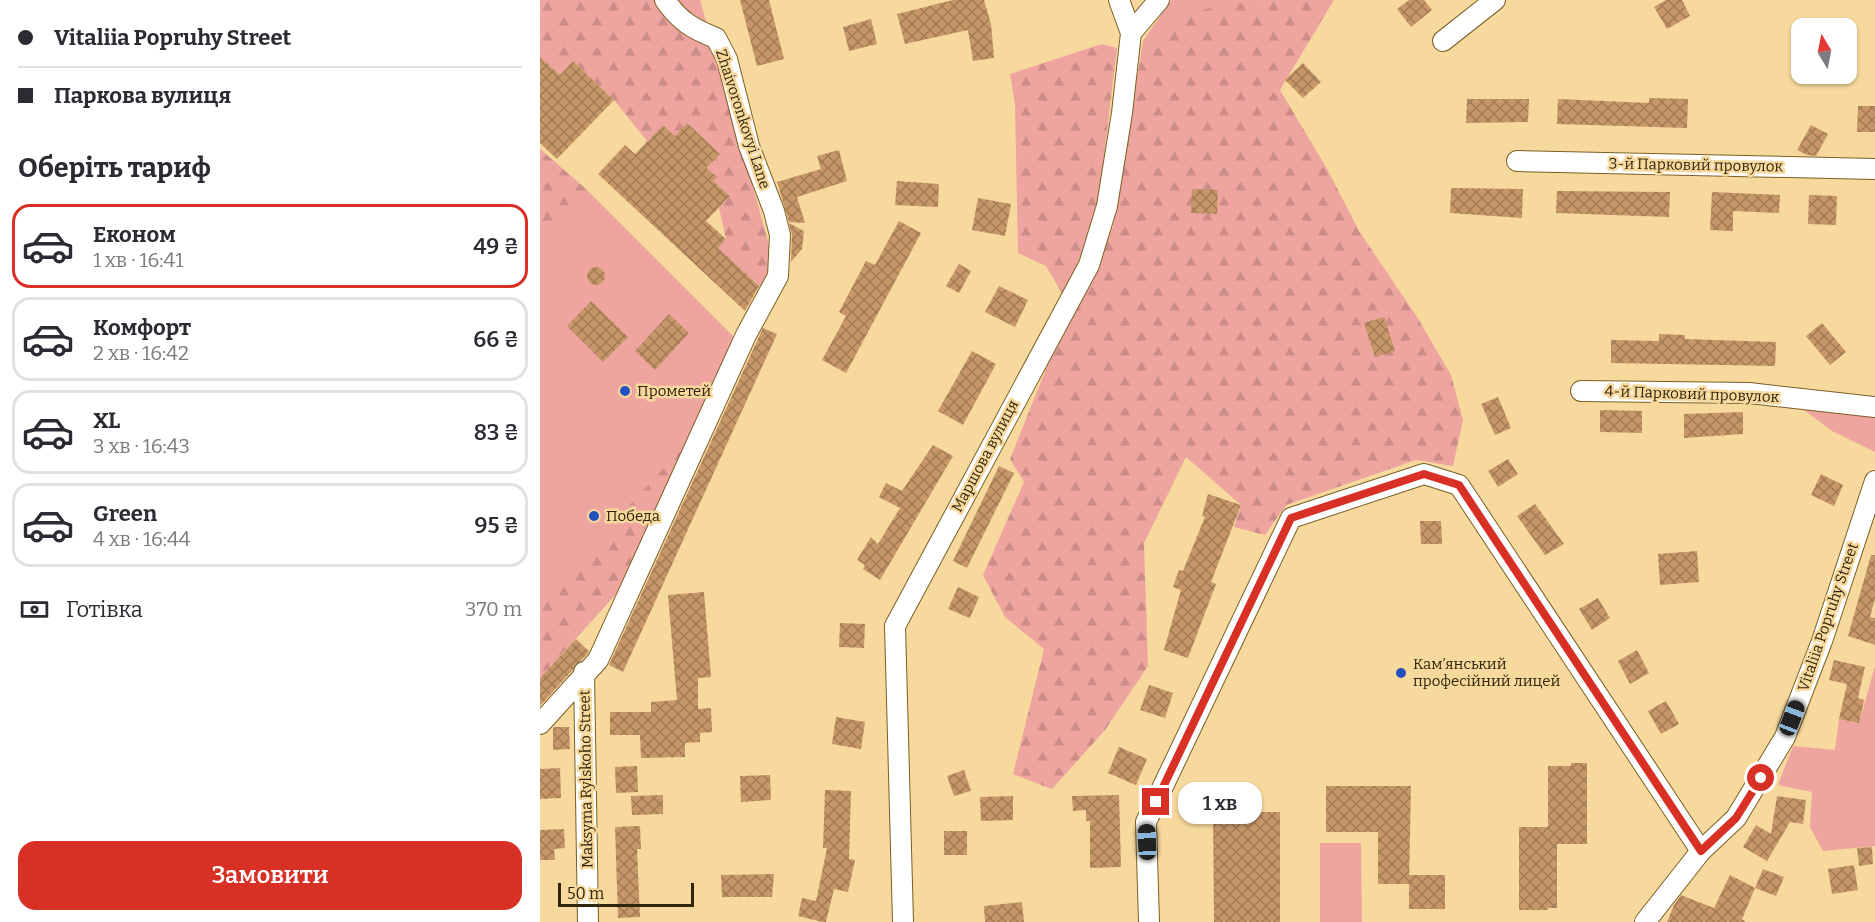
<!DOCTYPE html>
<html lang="uk">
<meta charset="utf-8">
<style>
:root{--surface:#fff;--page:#f2f2f3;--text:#2b2b33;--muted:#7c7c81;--line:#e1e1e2;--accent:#d93025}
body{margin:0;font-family:Bitter,serif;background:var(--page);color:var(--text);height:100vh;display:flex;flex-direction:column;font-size:22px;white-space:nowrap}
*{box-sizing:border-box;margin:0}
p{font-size:20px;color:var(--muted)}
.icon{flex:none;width:33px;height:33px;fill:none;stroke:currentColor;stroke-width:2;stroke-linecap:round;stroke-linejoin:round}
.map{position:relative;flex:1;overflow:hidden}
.drawer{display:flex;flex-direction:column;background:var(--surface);width:540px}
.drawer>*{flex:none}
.banner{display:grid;align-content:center;height:132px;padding:0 18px;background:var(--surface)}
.needle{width:39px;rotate:350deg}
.buttons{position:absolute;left:1251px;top:18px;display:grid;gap:12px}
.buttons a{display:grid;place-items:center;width:66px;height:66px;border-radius:12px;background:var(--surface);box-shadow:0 2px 4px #0004;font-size:30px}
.scale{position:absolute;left:18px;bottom:15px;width:136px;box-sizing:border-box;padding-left:6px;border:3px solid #30250c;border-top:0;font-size:16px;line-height:21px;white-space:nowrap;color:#30250c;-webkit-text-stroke:4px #f8d99d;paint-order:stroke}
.end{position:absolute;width:27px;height:27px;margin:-14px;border:8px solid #d93025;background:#fff;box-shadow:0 0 0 3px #fff}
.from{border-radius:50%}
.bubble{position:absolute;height:42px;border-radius:18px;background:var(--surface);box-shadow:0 2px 4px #0004;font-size:20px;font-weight:600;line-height:42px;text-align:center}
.car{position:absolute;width:18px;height:36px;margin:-18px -9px;border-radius:8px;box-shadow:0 0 4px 2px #0007;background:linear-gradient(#222 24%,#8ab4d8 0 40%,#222 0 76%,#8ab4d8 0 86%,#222 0)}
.banner b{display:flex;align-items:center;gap:21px;height:57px;font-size:22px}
.banner b+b{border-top:2px solid var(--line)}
.banner i{width:15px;height:15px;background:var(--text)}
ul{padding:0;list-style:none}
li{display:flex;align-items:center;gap:18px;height:84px;margin:0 12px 9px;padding:0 6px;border:3px solid var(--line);border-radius:18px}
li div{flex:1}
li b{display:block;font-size:22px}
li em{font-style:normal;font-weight:600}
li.on{border-color:var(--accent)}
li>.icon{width:54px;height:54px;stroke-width:1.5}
h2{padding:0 18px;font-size:27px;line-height:72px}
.pay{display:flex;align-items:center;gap:15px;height:66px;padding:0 18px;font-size:22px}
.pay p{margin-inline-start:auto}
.button{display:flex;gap:12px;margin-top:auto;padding:12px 18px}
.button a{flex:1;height:69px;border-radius:18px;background:var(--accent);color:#fff;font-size:24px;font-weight:600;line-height:69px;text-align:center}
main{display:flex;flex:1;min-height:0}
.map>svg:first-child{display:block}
</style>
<main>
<section class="drawer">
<div class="banner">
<b><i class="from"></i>Vitaliia Popruhy Street</b>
<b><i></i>Паркова вулиця</b>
</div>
<h2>Оберіть тариф</h2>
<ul>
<li class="on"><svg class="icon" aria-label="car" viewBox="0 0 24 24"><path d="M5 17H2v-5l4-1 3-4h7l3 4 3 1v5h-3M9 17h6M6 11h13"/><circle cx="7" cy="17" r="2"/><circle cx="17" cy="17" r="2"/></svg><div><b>Економ</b><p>1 хв · 16:41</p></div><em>49 ₴</em></li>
<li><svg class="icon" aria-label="car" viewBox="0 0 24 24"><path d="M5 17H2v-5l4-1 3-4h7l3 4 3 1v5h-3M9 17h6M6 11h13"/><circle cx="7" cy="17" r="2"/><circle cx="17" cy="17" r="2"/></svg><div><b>Комфорт</b><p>2 хв · 16:42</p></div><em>66 ₴</em></li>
<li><svg class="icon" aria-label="car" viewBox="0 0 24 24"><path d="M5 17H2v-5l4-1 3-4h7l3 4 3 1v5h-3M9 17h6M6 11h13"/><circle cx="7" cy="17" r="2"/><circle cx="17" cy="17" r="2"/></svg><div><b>XL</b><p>3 хв · 16:43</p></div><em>83 ₴</em></li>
<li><svg class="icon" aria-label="car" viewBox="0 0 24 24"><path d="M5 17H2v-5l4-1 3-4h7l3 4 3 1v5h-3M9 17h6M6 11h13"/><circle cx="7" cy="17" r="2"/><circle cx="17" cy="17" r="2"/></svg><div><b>Green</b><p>4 хв · 16:44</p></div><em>95 ₴</em></li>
</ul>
<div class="pay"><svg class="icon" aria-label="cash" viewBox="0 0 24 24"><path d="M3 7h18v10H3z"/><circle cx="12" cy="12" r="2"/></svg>Готівка<p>370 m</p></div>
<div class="button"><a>Замовити</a></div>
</section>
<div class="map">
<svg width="1335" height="922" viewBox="0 0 1335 922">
<defs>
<pattern id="forest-firs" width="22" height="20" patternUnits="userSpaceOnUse" patternTransform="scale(1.5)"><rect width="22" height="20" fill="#eea49f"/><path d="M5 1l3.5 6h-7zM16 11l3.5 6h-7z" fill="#cc8d88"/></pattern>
<pattern id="building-cross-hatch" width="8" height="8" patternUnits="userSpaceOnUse" patternTransform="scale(1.5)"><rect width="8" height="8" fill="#c79769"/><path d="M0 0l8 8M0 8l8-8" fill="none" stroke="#a27b55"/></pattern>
</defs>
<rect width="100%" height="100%" fill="#f8d99d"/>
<path fill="#eea49f" d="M631 0H722L603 41Z
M0 149 47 190 194 337 76 594 0 678Z
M1252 401 1335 412V452L1292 431Z
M1335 666V846L1283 851 1270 827 1272 792 1238 785 1253 746 1295 750 1299 719 1319 723Z
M780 843H821L822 922H780Z"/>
<path fill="url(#forest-firs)" d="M0 0H160L238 276 224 290 196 265 171 255 186 239 179 208 190 196 173 181 166 168 179 153 147 123 135 136 123 125 107 141 74 100 33 61 20 75 0 57Z
M722 0H794L740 90 786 167 819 231 877 317 911 375 923 420 913 466 876 460 746 505 725 535 694 527 701 505 646 457 604 543 608 666 565 730 512 789 473 774 504 649 465 617 443 575 484 482 470 459 506 369 573 227 603 41 665 9Z
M562 44 577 48 557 215 524 297 506 266 478 253 475 104 470 74Z
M0 149 47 190 0 237Z
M145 445 76 594 0 678V602Z"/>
<path fill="url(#building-cross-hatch)" d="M200 0H229L244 59 217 66Z
M413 0H444L451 24 454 58 433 61 428 30 365 44 357 14Z
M869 0H884L892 10 871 27 857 9Z
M1126 0H1142L1150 16 1127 29 1114 7Z
M331 19 337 44 309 51 303 27Z
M0 57 20 75 33 61 74 100 17 159 0 143Z
M763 63 781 82 763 98 745 80Z
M1109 98 1148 99 1147 128 1017 124 1018 99 1109 103Z
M927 99H989L988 122 926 123Z
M1318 106H1335V132H1317Z
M147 123 180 154 166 168 177 177 173 181 190 196 166 221 186 239 178 248 219 286 205 311 58 174 85 145 95 154 123 125 135 136Z
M1271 125 1288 134 1276 156 1267 155 1257 150Z
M299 150 307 181 257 197 265 223 249 222 237 182 281 169 277 156Z
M357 181 399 184 398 207 355 205Z
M911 188 983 189 982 218 910 213Z
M652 189 678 190 677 214 651 213Z
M1017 191 1130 192 1129 217 1016 213Z
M1172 192 1240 195 1239 213 1193 211V231L1170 230Z
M1269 195 1297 196 1296 225 1268 224Z
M438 198 471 204 465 236 432 230Z
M359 221 381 233 306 373 282 360 306 316 299 312 326 261 335 265Z
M249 223 264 231 262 249 251 262 252 235Z
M419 264 431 271 419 293 406 286Z
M47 276a9 9 0 1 1 18 0a9 9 0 1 1-18 0Z
M459 286 488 300 475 327 445 312Z
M51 301 88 337 63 362 27 326Z
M129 314 149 333 115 370 95 351Z
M844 317 855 351 835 357 824 323Z
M1282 323 1306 352 1290 365 1266 336Z
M223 328 237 334 83 672 69 665Z
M1119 334 1145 335V339L1236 342 1235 366 1071 363V340L1119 341Z
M432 351 456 364 423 425 398 411Z
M958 397 971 428 955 435 941 404Z
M1060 410 1102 411V433L1060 432Z
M1203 412V434L1144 438V414Z
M393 445 413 456 340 580 323 569 325 565 317 560 331 537 338 544 360 508 339 497 346 483 362 491Z
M968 459 978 474 958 487 948 471Z
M459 466 474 473 427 568 413 561Z
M1281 474 1303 485 1294 506 1271 495Z
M668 494 701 505 671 582 676 584 648 658 624 650 641 590 633 587 639 570 643 571 665 517 662 516Z
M995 504 1024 544 1005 555 977 516Z
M880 521H901L902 544H881Z
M1157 551 1159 582 1120 585 1118 554Z
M1331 555H1335V599L1330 617 1335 618V645L1308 636Z
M418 587 439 597 430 618 408 609Z
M164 592 171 677 158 678V709L171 708 172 732 160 733V742L145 743V757L101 758 100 735H70V712H111V702L137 700 128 595Z
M1058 598 1070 618 1052 630 1039 609Z
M300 623 325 624 324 648 299 647Z
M36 639 49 651 48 653 0 706V678Z
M1097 650 1109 673 1090 684 1078 661Z
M1294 660 1325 667 1318 698 1324 700 1319 723 1299 719 1307 684 1289 680Z
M609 685 633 693 625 718 600 710Z
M1126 701 1139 724 1121 734 1108 711Z
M296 717 325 722 321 749 292 744Z
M13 727H29L30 749 13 750Z
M579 747 607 759 596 785 568 773Z
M1031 763H1047V844H1017V908H1008V910H979V827H1008V766H1031Z
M97 766 98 792 76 793 75 767Z
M20 768 21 798 0 799V769Z
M424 770 431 791 414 796 407 776Z
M230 775 231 800 201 802 200 776Z
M786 786H871L869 884H838V832H786Z
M285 790 311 791 309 859 315 860 308 892 294 889 286 922H282L258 916 262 898 276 901 287 848H283Z
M123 795V814L92 815 91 796Z
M579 795 581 867 550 868V821H546V810L533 811 532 796Z
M473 796V820L441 821 440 797Z
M1237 796 1266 800 1263 824 1250 822 1227 861 1203 847 1216 825 1231 834Z
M673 812H740V922H674Z
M100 826 101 849H97L100 917 78 918 75 827Z
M24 829 25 848 14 849 15 860H0V830Z
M404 831H427V855H404Z
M1332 847 1333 864 1319 866 1317 848Z
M1314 865 1318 890 1292 894 1288 869Z
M1223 869 1244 877 1236 896 1215 888Z
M234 874 232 897H182L181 875Z
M869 875H905V909H869Z
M1190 875 1215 888 1202 919 1206 922H1127L1134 905 1141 895 1174 908Z
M482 902 484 922H445L444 906Z"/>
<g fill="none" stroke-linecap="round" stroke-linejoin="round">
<defs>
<path id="minor" d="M591 33 619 0
M903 41 955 0
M977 161 1335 169
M1041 391 1209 393 1335 407
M44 672 48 922
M0 724 58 660 206 335 238 276 240 235 234 211 209 146 187 59 176 38C153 29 139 21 125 0
M363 922 355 626 549 265 567 206 582 113 591 33 579 0
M609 922 606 822 751 518 884 474 919 485 1161 851
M1105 922 1161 851 1196 818 1245 737 1282 641 1335 481"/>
</defs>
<use href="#minor" stroke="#7a5f23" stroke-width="22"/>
<use href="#minor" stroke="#fff" stroke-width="20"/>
</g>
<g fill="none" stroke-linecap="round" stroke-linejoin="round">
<path stroke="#d93025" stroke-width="8" d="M616 802 751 518 884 474 919 485 1161 851 1196 818 1221 778"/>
</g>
<g fill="#2350be" stroke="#f8d99d" stroke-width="2">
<circle cx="85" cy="391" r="6"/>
<circle cx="54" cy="516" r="6"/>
<circle cx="861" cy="673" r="6"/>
</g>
<g text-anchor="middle" stroke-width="5" stroke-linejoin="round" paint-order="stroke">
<g font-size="15" fill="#30250c" stroke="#f8d99d">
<text transform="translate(203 119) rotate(72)" y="5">Zhaivoronkovyi Lane</text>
<text transform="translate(1156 165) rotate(1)" y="5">3-й Парковий провулок</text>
<text transform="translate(1152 394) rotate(2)" y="5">4-й Парковий провулок</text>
<text transform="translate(445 456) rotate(-62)" y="5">Маршова вулиця</text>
<text transform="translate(1288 617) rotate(-71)" y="5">Vitaliia Popruhy Street</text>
<text transform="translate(46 779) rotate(-91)" y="5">Maksyma Rylskoho Street</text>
</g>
<g font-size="15" fill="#30250c" stroke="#f8d99d" text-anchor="start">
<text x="97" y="396">Прометей</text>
<text x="66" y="521">Победа</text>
<text x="873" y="669">Кам’янський<tspan x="873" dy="17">професійний лицей</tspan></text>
</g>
</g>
</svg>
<div class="buttons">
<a><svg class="needle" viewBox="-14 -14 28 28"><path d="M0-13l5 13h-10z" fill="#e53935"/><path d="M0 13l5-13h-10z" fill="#7c7c81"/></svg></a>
</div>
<div class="scale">50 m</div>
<i class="end from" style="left:1221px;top:778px"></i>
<i class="end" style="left:616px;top:802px"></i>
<div class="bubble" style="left:638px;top:782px;width:84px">1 хв</div>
<i class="car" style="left:1252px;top:718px;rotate:21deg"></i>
<i class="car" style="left:607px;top:842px;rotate:358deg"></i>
</div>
</main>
